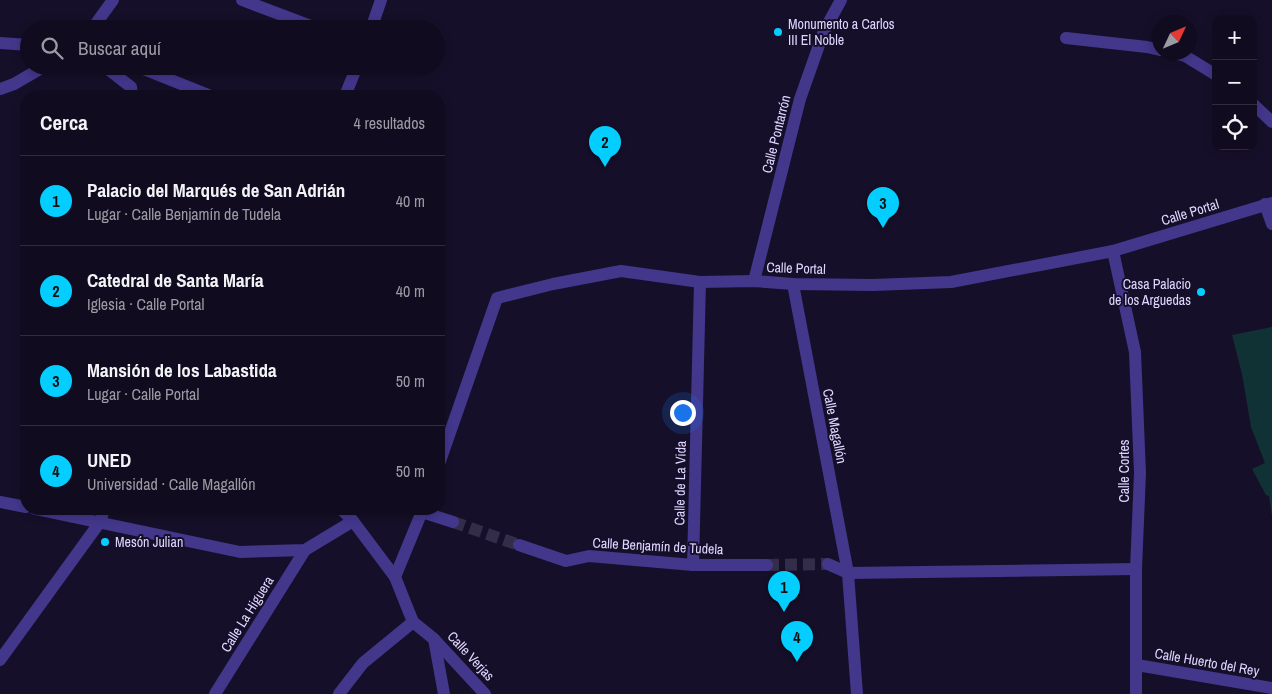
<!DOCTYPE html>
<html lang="es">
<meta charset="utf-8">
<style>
:root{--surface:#100b1f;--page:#191428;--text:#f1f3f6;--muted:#9c9ba4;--line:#302b3d;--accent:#03ceff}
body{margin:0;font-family:"Archivo Narrow",sans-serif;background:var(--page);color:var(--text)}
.controls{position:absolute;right:15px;top:15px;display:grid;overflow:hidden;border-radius:10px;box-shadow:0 2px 8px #0003}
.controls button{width:45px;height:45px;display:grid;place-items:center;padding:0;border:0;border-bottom:1px solid var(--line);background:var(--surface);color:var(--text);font:25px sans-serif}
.compass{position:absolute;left:1152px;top:15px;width:45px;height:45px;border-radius:50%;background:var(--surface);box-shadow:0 2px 8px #0003;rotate:46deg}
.you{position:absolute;left:682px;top:412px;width:18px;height:18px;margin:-12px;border:4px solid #fff;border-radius:50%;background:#1a73e8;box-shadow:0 0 0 8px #1a73e833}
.badge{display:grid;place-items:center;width:32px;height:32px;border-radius:50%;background:var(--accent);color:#111;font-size:16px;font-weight:700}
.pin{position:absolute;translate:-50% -41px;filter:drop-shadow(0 1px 2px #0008)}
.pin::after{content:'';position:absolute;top:26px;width:18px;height:15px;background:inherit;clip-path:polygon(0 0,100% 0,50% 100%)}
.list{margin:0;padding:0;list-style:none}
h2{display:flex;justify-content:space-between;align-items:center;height:65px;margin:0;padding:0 20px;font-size:21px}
h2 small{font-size:16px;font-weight:400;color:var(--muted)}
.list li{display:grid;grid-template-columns:32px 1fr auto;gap:15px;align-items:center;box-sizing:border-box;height:90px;padding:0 20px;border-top:1px solid var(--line)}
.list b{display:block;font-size:19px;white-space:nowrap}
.list p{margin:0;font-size:16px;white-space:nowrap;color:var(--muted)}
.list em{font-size:16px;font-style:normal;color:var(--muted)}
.icon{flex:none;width:28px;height:28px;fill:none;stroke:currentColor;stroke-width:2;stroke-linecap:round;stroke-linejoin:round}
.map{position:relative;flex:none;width:1272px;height:694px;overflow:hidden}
.search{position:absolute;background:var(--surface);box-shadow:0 2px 8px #0003;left:20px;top:20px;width:425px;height:55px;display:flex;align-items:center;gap:12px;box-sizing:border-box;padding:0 18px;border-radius:28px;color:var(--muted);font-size:19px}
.panel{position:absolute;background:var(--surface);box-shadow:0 2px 8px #0003;left:20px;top:90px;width:425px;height:425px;border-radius:20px}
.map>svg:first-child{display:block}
.green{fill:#113234}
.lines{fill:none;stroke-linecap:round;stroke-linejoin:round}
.pedestrian-tunnel{stroke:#342d49;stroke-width:12;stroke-dasharray:12 6;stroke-linecap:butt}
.pedestrian{stroke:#42378b;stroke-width:12}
.poi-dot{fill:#03ceff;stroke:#160f29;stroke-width:2}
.labels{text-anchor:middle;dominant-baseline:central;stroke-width:4;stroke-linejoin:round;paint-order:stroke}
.poi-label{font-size:14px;fill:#dfd7ff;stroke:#160f29;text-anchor:start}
.street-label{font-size:14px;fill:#dfd7ff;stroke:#160f29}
</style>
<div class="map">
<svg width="1272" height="694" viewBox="0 0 1272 694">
<rect width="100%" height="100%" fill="#160f29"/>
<path class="green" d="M 1272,327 L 1272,516 L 1269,496 L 1266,495 L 1252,469 L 1265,463 L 1251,427 L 1242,374 L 1232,335 Z"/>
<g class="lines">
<g class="pedestrian-tunnel">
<path d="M 453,522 L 519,545"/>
<path d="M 767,565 L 828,564"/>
</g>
<g class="pedestrian">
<path d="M 242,0 L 319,29"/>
<path d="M 92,29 L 113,0"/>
<path d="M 371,29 L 381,0"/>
<path d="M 1066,38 L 1147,47 L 1160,50"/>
<path d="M 0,43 L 29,45"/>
<path d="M 1170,52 L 1185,56 L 1216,75"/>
<path d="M 104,66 L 131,87 L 132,96"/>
<path d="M 136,66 L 211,96"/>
<path d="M 0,89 L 14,84 L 45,66"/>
<path d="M 345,96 L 357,66"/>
<path d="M 1253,104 L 1272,122"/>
<path d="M 1265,204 L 1272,224"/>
<path d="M 1113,251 L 1135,352 L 1140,473 L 1136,569 L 1136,694"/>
<path d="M 754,281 L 800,99 L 824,31 L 841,0"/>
<path d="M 793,284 L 848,573 L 857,694"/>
<path d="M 439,464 L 497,298 L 553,284 L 621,271 L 700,282 L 754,281 L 793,284 L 873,285 L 951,282 L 1113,251 L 1272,203"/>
<path d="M 0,502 L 26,507"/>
<path d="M 35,509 L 240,552 L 305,550 L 353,521"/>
<path d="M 341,509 L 353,521 L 395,577 L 413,622 L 434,639 L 444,694"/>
<path d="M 422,512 L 453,522"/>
<path d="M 519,545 L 566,561 L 589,556 L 693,565 L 767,565"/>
<path d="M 828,564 L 848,573 L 1136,569"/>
<path d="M 693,565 L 700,282"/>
<path d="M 395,577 L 423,509"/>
<path d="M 434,639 L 485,694"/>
<path d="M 0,660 L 100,522 L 104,509"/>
<path d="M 1137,665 L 1272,688"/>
<path d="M 215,694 L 305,550"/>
<path d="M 339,694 L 363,663 L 413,622"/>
</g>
</g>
<g class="poi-dot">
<circle cx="778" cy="32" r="5"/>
<circle cx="1201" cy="292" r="5"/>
<circle cx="105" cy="542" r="5"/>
</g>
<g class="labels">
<g class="poi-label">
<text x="788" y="24">Monumento a Carlos<tspan x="788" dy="16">III El Noble</tspan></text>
<text x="1191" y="284" text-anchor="end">Casa Palacio<tspan x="1191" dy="16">de los Arguedas</tspan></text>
<text x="115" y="542">Mesón Julian</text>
</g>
<g class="street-label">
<text transform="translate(776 134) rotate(-76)">Calle Pontarrón</text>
<text transform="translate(1190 212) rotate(-17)">Calle Portal</text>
<text transform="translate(796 268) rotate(2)">Calle Portal</text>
<text transform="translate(835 426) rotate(79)">Calle Magallón</text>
<text transform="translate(1124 471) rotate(-90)">Calle Cortes</text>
<text transform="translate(680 483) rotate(-89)">Calle de La Vida</text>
<text transform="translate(658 546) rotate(3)">Calle Benjamín de Tudela</text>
<text transform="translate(247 614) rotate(-58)">Calle La Higuera</text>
<text transform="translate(471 656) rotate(47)">Calle Verjas</text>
<text transform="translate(1207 662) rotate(10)">Calle Huerto del Rey</text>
</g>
</g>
</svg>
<div class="controls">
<button>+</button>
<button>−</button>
<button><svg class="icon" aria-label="locate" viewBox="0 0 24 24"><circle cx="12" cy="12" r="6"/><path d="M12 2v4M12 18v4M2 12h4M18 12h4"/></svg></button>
</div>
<svg class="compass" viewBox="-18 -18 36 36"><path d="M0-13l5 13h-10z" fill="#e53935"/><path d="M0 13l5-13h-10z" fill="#9c9ba4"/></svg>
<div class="you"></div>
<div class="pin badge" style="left:784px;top:612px">1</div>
<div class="pin badge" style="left:605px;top:167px">2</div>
<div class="pin badge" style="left:883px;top:228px">3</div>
<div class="pin badge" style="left:797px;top:662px">4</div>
<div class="search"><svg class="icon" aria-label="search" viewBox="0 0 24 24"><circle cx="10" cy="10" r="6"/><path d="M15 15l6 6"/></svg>Buscar aquí</div>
<section class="panel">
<h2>Cerca<small>4 resultados</small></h2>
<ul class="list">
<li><span class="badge">1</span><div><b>Palacio del Marqués de San Adrián</b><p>Lugar · Calle Benjamín de Tudela</p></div><em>40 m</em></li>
<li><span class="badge">2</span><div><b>Catedral de Santa María</b><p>Iglesia · Calle Portal</p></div><em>40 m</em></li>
<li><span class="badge">3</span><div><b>Mansión de los Labastida</b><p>Lugar · Calle Portal</p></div><em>50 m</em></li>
<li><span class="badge">4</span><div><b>UNED</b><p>Universidad · Calle Magallón</p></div><em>50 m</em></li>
</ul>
</section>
</div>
